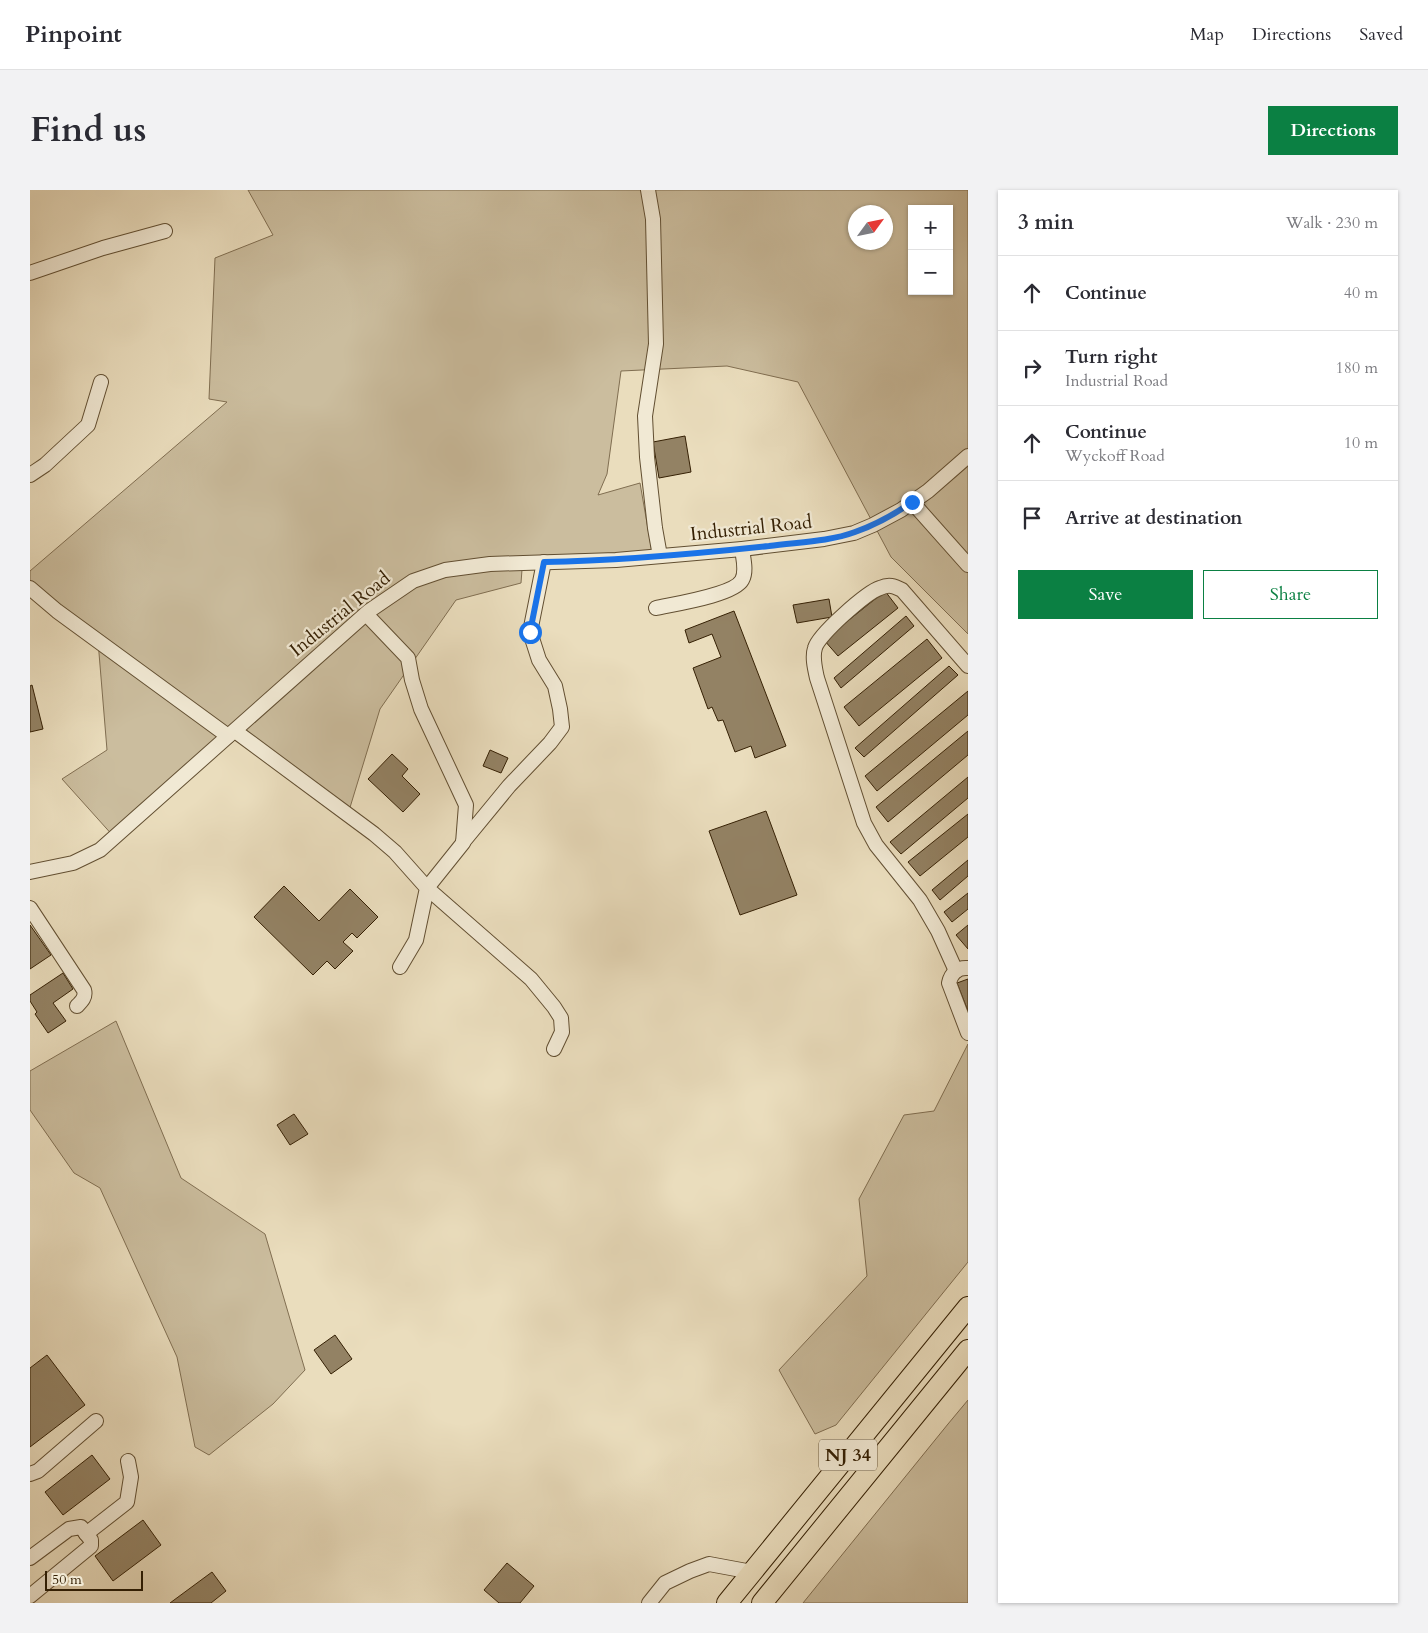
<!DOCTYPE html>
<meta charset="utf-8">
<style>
:root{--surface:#fff;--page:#f2f2f3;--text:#2b2b33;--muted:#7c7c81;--line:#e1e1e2;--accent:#0b8043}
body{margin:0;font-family:Cardo,serif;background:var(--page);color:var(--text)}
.controls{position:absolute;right:15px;top:15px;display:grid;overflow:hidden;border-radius:0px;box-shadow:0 1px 4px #0004}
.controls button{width:45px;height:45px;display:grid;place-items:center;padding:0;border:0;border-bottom:1px solid var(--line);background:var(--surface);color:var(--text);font:25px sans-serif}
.compass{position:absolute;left:818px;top:15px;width:45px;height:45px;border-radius:50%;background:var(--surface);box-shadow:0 1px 4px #0004;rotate:57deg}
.scale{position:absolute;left:15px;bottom:12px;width:98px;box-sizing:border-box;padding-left:5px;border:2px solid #352004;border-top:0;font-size:14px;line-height:18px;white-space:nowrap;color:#352004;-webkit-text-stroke:4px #f1e9d4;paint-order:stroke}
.stop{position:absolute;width:15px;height:15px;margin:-11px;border:4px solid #1a73e8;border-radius:50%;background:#fff}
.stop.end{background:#1a73e8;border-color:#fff;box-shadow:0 1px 5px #0008}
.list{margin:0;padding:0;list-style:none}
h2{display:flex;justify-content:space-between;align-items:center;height:65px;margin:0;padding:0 20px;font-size:21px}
h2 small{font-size:16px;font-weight:400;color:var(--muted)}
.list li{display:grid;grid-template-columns:32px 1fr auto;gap:15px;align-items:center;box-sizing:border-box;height:75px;padding:0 20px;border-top:1px solid var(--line)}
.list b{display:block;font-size:19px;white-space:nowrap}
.list p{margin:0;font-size:16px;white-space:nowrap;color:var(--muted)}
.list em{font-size:16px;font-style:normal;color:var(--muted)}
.actions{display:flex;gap:10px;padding:15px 20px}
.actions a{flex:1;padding:11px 0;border:1px solid var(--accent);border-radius:0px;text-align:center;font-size:18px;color:var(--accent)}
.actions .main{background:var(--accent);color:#fff}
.icon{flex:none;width:28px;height:28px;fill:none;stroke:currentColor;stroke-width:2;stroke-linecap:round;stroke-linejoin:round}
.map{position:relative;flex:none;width:938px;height:1413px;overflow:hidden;border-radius:0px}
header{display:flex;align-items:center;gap:30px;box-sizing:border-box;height:70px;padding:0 25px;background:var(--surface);border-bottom:1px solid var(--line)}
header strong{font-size:24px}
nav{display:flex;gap:28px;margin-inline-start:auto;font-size:18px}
.intro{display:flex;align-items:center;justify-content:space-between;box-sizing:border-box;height:120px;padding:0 30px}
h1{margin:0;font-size:35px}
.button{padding:12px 22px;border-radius:0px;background:var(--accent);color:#fff;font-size:18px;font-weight:700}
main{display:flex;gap:30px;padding:0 30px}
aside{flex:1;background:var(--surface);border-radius:0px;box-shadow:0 1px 4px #0004}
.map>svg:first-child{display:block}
.green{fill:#cbbd9e;stroke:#806e51;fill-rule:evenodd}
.building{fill:#938264;stroke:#352004}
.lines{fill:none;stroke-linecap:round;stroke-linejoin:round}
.minor-casing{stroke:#624f32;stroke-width:16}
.highway-casing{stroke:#352004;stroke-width:22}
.minor{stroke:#f1e9d4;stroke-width:14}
.highway{stroke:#eaddbd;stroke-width:20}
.route{stroke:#1a73e8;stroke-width:6}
.labels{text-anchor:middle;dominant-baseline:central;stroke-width:4.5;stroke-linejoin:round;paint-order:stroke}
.shield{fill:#f1e9d4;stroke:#6d5c42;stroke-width:1}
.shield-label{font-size:18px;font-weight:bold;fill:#352004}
.street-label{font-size:19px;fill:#352004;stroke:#f1e9d4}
</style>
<header>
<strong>Pinpoint</strong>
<nav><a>Map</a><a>Directions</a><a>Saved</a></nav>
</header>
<div class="intro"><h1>Find us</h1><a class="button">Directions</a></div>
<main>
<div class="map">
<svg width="938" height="1413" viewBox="0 0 938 1413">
<rect width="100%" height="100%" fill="#eaddbd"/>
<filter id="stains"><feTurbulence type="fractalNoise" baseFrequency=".004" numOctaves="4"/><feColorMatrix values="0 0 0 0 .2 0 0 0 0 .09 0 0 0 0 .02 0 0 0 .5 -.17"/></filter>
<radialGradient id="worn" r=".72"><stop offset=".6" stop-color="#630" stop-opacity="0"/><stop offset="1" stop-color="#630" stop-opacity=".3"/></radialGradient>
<g class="green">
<path d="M 218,0 L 938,0 L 938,444 L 861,367 L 768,192 L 697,176 L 591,181 L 577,284 L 568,305 L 610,293 L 622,362 L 493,366 L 491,393 L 426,410 L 350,519 L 318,624 L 206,540 L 85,648 L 32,589 L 77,560 L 68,451 L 0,398 L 0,381 L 197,212 L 179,209 L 185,68 L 243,45 ZM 882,19 L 919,19 L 919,101 L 882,101 ZM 826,22 L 856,22 L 856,52 L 826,52 Z"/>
<path d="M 86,831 L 151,988 L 235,1044 L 275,1180 L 243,1214 L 179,1265 L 165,1257 L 147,1167 L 70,998 L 44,983 L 0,920 L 0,881 Z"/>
<path d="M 938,854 L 938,1072 L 806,1235 L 785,1244 L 749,1180 L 837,1086 L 829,1009 L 874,925 L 904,921 Z"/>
<path d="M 938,1210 L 938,1413 L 773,1413 L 918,1234 Z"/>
</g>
<g class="building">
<path d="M 655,246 L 661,282 L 629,288 L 623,252 Z"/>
<path d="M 855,401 L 868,418 L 808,466 L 794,450 Z"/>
<path d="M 799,409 L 802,427 L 767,433 L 763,415 Z"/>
<path d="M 704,421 L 756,556 L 725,568 L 721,556 L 705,562 L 693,530 L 688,531 L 682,517 L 678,519 L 663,478 L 691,467 L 682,444 L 659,453 L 655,440 Z"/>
<path d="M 876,426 L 884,436 L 811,498 L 804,488 Z"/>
<path d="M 897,449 L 912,468 L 829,536 L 814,517 Z"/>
<path d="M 919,476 L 928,485 L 834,567 L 825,558 Z"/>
<path d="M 2,495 L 13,539 L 0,542 L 0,496 Z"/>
<path d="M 938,501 L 938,525 L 847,601 L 835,586 Z"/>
<path d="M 938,541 L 938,565 L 858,632 L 846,617 Z"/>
<path d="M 460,560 L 478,568 L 471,583 L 453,576 Z"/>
<path d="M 362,564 L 378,579 L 372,586 L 390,604 L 373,622 L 338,589 Z"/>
<path d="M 938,587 L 938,608 L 871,664 L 860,652 Z"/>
<path d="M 736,621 L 767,705 L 710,725 L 679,641 Z"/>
<path d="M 938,624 L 938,647 L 890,686 L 878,672 Z"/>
<path d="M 938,670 L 938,686 L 910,710 L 902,700 Z"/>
<path d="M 254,696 L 289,731 L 320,699 L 348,727 L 327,748 L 322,743 L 313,752 L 323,761 L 305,779 L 297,771 L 283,785 L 224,727 Z"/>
<path d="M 938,703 L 938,719 L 922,732 L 914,722 Z"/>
<path d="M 0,735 L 21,765 L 0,779 Z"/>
<path d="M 938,735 L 938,759 L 926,745 Z"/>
<path d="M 33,783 L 43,799 L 23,813 L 36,831 L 18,843 L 5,824 L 7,822 L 0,811 L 0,805 Z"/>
<path d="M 938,789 L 938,821 L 927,793 Z"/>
<path d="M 264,924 L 278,944 L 260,955 L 247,935 Z"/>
<path d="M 305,1145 L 322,1169 L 301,1184 L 284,1160 Z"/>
<path d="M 17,1165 L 55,1215 L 0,1257 L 0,1178 Z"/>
<path d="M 62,1265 L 80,1289 L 33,1325 L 15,1302 Z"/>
<path d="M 113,1330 L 131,1355 L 83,1391 L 65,1366 Z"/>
<path d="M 477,1373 L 504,1396 L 490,1413 L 469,1413 L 454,1400 Z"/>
<path d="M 182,1382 L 196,1401 L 181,1413 L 140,1413 Z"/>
</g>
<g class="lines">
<defs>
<g id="minor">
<path d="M 618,0 L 623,29 L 626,154 L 615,226 L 617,267 L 625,338 L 630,366"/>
<path d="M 0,83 L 73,58 L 135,41"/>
<path d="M 0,285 L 15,275 L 58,235 L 71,192"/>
<path d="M 882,312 L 938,375"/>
<path d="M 0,398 L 27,421 L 198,546"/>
<path d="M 626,418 C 644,414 704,405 712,390 C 717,381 713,368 712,359"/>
<path d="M 336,424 L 378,468 L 382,490 L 391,519 L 436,615 L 433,653 L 397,698 L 501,789 L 524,817 L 531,828 L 532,842 L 524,859"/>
<path d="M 205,541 L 344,644 L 365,662 L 397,698 L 386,750 L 370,777"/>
<path d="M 433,652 L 479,596 L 520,553 L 532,537 L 530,519 L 525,496 L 509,470 L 500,442 L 514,372"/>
<path d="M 0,682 L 43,673 L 70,660 L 339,421 L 383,391 L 415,380 L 460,374 L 586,370 L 712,359 L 794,349 L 824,343 L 843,335 L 871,320 L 898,301 L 938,266"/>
<path d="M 0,718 L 54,800 C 56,807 52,811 47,816"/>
<path d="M 938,778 C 928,777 921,783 919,793 L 938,843"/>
<path d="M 926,781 L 908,741 L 890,710 L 846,655 L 834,633 L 787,488 C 785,479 782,467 785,458 C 788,445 837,402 850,398 C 859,394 864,396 872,400 L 938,476"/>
<path d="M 0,1284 L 8,1281 L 66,1231"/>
<path d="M 56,1344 L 97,1312 L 101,1287 L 98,1271"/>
<path d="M 0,1368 L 39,1339 L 51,1337 L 61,1350 L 61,1356 L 0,1406"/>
<path d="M 619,1413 L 635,1393 L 660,1381 L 679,1374 L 722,1382"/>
</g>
<g id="highway">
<path d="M 697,1413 L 938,1117"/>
<path d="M 732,1413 L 938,1160"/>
</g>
</defs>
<use href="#minor" class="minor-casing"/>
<use href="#highway" class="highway-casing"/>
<use href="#minor" class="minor"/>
<use href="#highway" class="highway"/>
</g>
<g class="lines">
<path class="route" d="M 500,442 L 514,372 C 589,371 664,364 739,356 C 767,352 798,352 825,342 C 845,335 865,324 882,312"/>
</g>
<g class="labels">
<rect class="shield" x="789" y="1249.5" width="58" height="31" rx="4"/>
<g class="shield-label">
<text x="818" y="1265">NJ 34</text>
</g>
<g class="street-label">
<text transform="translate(721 338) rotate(-6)">Industrial Road</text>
<text transform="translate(310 424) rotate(-39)">Industrial Road</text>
</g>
</g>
<rect width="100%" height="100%" filter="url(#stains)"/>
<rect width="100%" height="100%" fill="url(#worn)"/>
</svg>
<div class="controls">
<button>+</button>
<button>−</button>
</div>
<svg class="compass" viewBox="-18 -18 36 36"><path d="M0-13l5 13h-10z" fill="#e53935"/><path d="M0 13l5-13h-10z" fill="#7c7c81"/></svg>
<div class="scale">50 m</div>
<div class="stop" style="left:500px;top:442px"></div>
<div class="stop end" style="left:882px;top:312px"></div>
</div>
<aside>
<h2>3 min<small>Walk · 230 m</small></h2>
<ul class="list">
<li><svg class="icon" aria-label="ahead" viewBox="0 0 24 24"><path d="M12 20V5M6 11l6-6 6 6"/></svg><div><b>Continue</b></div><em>40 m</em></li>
<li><svg class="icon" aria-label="right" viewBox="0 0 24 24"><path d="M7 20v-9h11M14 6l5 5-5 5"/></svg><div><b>Turn right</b><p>Industrial Road</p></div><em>180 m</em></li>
<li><svg class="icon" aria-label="ahead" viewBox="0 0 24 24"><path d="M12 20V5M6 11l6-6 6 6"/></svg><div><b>Continue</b><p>Wyckoff Road</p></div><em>10 m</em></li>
<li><svg class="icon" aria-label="arrive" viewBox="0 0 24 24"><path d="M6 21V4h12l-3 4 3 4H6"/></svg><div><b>Arrive at destination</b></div></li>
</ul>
<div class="actions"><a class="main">Save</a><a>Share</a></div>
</aside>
</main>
